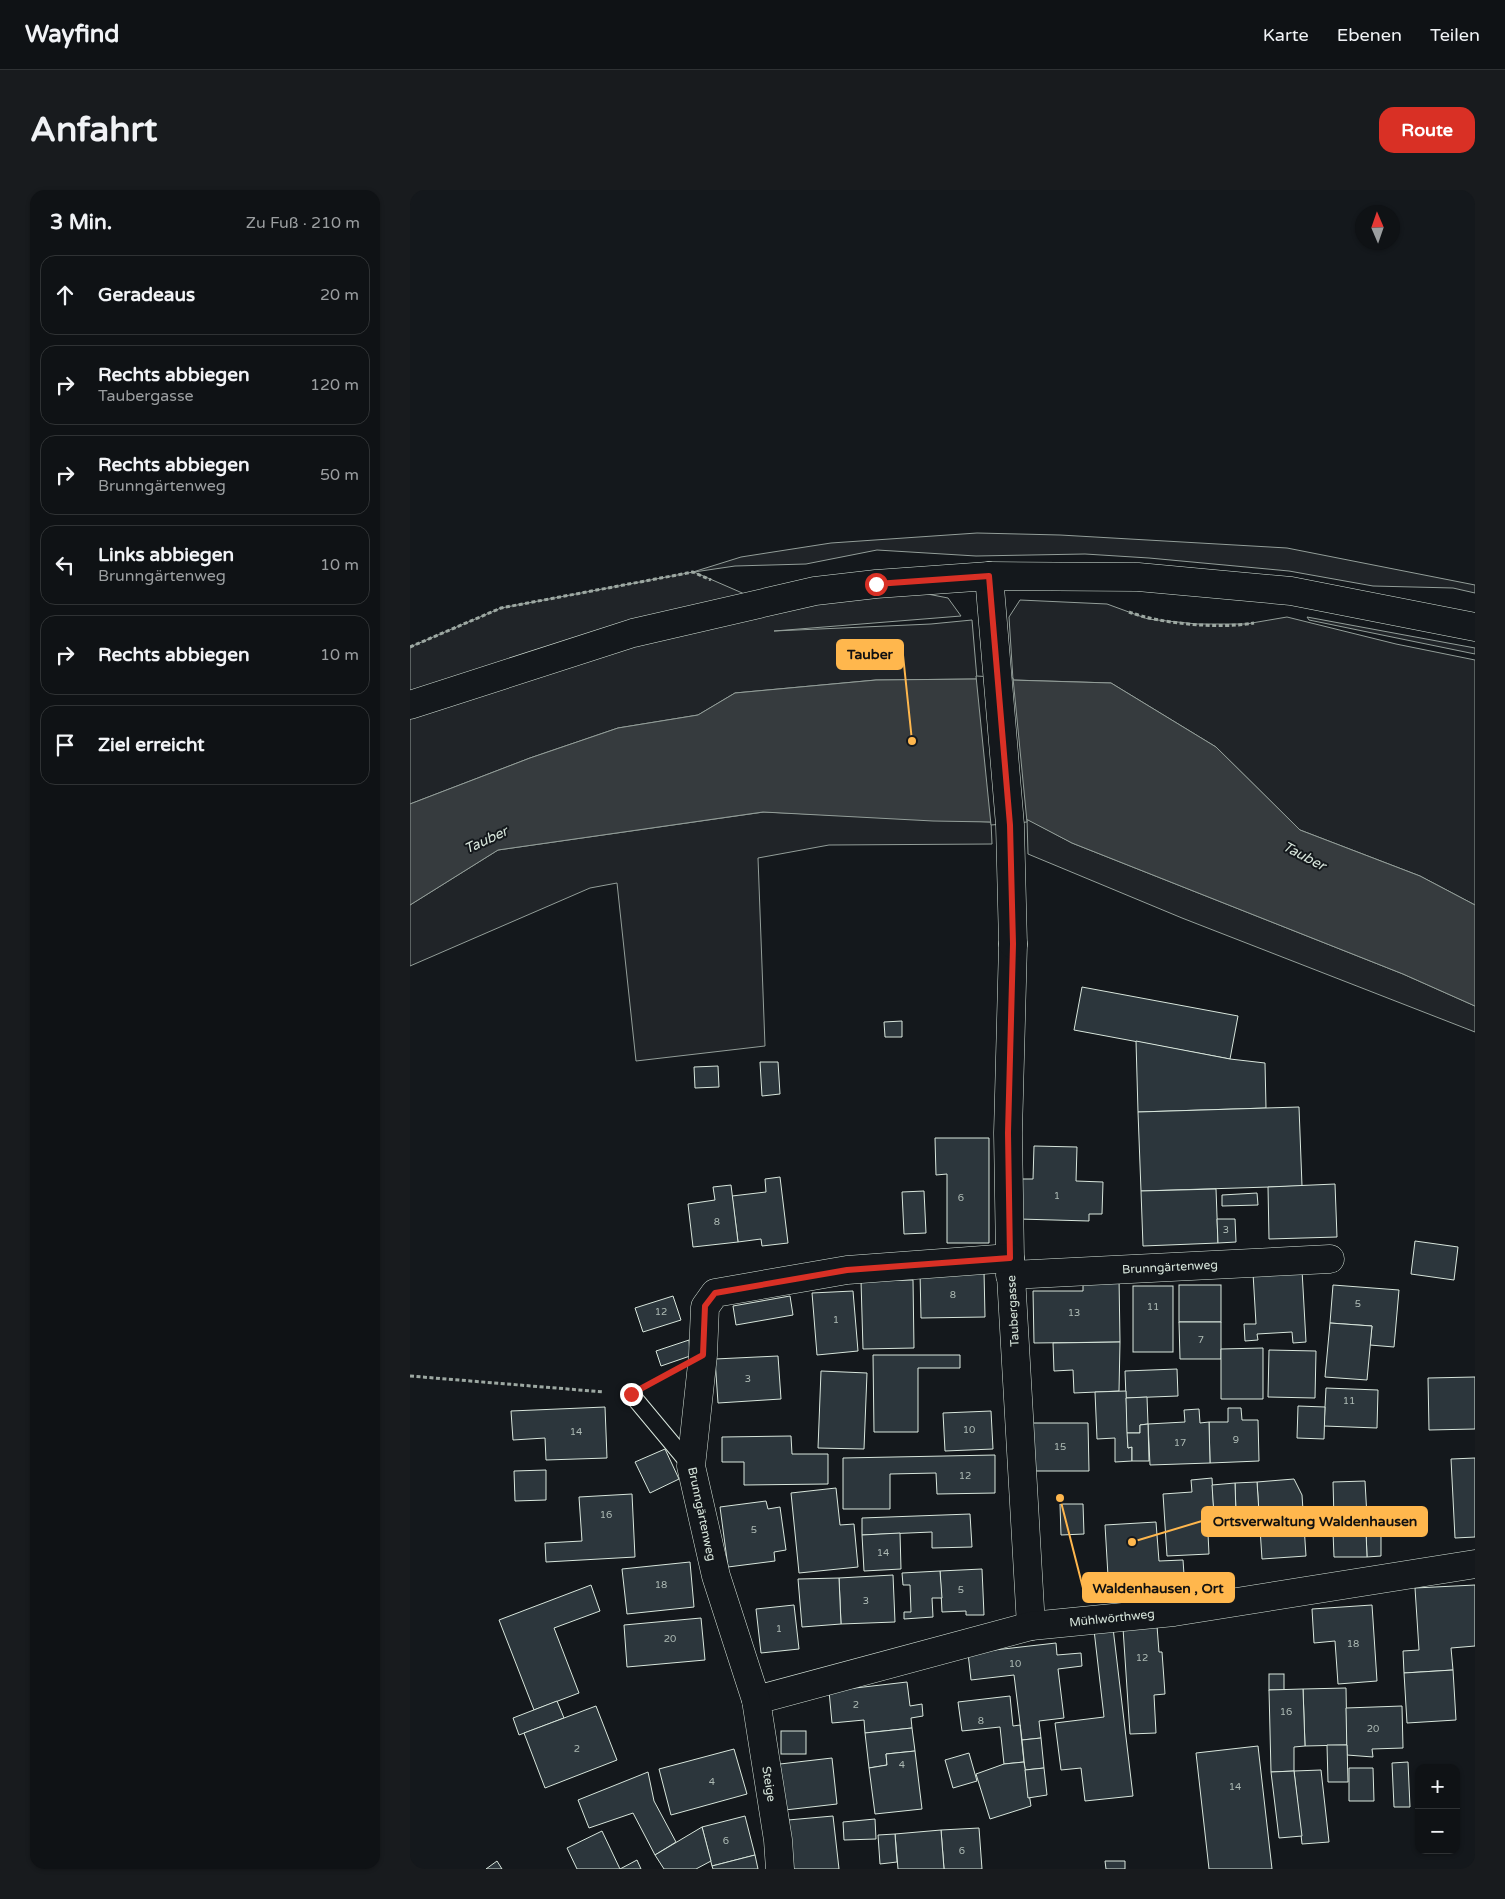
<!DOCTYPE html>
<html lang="de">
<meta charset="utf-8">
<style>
:root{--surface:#0f1215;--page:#181b1e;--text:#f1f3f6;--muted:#9b9ea0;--line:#2f3234;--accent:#d93025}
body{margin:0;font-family:"Varela Round",sans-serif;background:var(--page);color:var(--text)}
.controls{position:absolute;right:15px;bottom:15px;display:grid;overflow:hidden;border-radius:10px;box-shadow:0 1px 4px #0004}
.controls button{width:45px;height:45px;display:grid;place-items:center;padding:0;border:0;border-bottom:1px solid var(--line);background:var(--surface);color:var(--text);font:25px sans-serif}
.compass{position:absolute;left:945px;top:15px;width:45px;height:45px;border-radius:50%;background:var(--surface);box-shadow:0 1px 4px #0004;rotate:358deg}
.stop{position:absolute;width:15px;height:15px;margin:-11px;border:4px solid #d93025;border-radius:50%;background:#fff}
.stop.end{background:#d93025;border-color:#fff;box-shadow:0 1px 5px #0008}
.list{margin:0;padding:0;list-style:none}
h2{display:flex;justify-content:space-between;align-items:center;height:65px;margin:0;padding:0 20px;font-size:21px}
h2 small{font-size:16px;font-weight:400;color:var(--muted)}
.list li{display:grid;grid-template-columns:32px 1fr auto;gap:15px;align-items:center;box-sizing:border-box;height:80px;margin:0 10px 10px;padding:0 10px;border:1px solid var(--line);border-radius:15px}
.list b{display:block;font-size:19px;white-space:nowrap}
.list p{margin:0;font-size:16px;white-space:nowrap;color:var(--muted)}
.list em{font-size:16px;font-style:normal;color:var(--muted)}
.icon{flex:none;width:28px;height:28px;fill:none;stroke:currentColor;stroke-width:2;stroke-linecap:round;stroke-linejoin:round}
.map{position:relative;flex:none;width:1065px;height:1679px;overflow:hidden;border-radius:15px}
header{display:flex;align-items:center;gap:30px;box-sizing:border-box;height:70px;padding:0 25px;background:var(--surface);border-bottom:1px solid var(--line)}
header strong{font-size:24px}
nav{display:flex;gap:28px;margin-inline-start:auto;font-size:18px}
.intro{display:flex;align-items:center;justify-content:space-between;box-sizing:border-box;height:120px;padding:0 30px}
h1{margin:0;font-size:35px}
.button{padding:12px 22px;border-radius:15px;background:var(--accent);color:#fff;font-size:18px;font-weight:700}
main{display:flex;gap:30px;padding:0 30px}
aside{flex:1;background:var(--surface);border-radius:15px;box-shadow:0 1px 4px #0004}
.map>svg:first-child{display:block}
.green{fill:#202428;stroke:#939e99}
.water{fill:#363b3e;stroke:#939e99}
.pier{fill:#14181c;stroke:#939e99}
.building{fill:#2c363c;stroke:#d8e6dc}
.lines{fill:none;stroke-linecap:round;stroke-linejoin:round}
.lane-casing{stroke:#d8e6dc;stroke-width:18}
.street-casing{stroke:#d8e6dc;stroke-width:29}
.secondary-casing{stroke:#d8e6dc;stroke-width:29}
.path{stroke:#9da8a2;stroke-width:3;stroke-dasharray:4 2.5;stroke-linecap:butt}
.lane{stroke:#14181c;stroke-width:16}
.street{stroke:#14181c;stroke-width:28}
.secondary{stroke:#14181c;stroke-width:28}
.route{stroke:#d93025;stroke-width:6}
.labels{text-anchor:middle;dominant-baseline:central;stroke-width:4;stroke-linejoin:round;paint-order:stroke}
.number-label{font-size:10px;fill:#adbab4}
.street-label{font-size:12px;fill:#d8e6dc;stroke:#14181c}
.water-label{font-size:14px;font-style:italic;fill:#d8e6dc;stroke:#14181c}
.leader{fill:none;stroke:#ffb74d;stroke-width:2}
.callout-dot{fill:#ffb74d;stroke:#14181c;stroke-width:2}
.callout{fill:#ffb74d;stroke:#ffb74d;stroke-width:2}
.callout-label{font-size:14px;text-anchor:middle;font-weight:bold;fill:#111}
</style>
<header>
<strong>Wayfind</strong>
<nav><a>Karte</a><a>Ebenen</a><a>Teilen</a></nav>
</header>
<div class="intro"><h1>Anfahrt</h1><a class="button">Route</a></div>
<main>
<aside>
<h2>3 Min.<small>Zu Fuß · 210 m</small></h2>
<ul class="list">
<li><svg class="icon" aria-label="ahead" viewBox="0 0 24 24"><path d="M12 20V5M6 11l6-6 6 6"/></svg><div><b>Geradeaus</b></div><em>20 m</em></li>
<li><svg class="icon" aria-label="right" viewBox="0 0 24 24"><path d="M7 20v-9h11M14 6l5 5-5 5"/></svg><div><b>Rechts abbiegen</b><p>Taubergasse</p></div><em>120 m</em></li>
<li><svg class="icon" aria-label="right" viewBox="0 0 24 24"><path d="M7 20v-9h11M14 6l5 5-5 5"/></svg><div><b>Rechts abbiegen</b><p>Brunngärtenweg</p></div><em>50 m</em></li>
<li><svg class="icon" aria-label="left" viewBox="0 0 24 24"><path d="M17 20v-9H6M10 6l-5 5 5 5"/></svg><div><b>Links abbiegen</b><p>Brunngärtenweg</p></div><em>10 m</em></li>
<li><svg class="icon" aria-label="right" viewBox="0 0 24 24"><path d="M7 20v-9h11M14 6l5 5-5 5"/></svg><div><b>Rechts abbiegen</b></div><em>10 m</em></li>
<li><svg class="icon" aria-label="arrive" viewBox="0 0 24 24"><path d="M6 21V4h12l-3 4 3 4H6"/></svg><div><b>Ziel erreicht</b></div></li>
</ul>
</aside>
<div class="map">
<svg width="1065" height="1679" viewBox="0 0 1065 1679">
<rect width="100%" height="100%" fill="#14181c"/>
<g class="green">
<path d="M 567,343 L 650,345 L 877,358 L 1065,395 L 1065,403 L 1043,398 L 963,396 L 879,381 L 739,368 L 675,364 L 566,366 L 467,360 L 396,374 L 325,376 L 284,382 L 353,412 L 466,394 L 538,408 L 551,426 L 364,441 L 521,434 L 562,430 L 567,489 L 466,490 L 325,503 L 288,525 L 208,538 L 120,568 L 0,614 L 0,457 L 91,418 L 283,382 L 331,367 L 421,353 Z"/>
<path d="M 610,410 L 697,414 L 738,429 L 787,434 L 836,434 L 877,427 L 986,454 L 1065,470 L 1065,715 L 1010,686 L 890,640 L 806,557 L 701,493 L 603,490 L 599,427 Z"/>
<path d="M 897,427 L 1065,458 L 1065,464 L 899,430 Z"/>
<path d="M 354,622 L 581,632 L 582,654 L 419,655 L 348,668 L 355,856 L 226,871 L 207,693 L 180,698 L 0,776 L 0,715 L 88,660 Z"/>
<path d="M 617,629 L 662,653 L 993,784 L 1065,816 L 1065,842 L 772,728 L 618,664 Z"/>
</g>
<path class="water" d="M 567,489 L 701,493 L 806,557 L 890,640 L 1010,686 L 1065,715 L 1065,816 L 993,784 L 662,653 L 616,629 L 581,632 L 523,631 L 353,622 L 88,660 L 0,715 L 0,614 L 120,568 L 208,538 L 288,525 L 325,503 L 466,490 Z"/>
<path class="pier" d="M 566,486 L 603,488 L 617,632 L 581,635 Z"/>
<g class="building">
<path d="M 672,797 L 828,826 L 820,869 L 664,840 Z"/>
<path d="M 492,831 L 492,847 L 475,847 L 474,832 Z"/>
<path d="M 726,851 L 820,869 L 855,873 L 856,918 L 728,922 Z"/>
<path d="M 350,872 L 368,872 L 370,904 L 352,906 Z"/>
<path d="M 308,876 L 309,897 L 285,898 L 284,877 Z"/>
<path d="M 889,917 L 892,996 L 731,1001 L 728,922 Z"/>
<path d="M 525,948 L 579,948 L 579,1053 L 537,1053 L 537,984 L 526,985 Z"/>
<path d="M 624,956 L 667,957 L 666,991 L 693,992 L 692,1024 L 679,1024 L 679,1031 L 609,1029 L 610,989 L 623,989 Z"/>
<path d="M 370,987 L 378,1053 L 352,1056 L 351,1049 L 328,1052 L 322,1006 L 356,1002 L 355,989 Z"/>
<path d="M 925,994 L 927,1047 L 859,1049 L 858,997 Z"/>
<path d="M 321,995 L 328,1052 L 283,1057 L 278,1014 L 305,1010 L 303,997 Z"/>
<path d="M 806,999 L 808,1053 L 733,1056 L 731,1001 Z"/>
<path d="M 514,1001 L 516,1043 L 494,1044 L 492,1002 Z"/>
<path d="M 847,1003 L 848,1015 L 812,1016 L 812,1005 Z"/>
<path d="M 807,1029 L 825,1029 L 826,1052 L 808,1053 Z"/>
<path d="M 1005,1051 L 1048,1057 L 1044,1090 L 1001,1084 Z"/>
<path d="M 892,1080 L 896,1152 L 883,1153 L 882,1142 L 847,1144 L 848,1150 L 835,1151 L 834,1134 L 846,1134 L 843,1083 Z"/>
<path d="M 574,1081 L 575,1127 L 511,1128 L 510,1082 Z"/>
<path d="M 709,1087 L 710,1152 L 624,1153 L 623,1101 L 673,1101 L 673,1088 Z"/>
<path d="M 503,1090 L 504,1158 L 453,1159 L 451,1091 Z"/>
<rect x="769" y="1095" width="42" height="37"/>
<path d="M 923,1095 L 989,1100 L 984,1157 L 960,1155 L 962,1136 L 920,1133 Z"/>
<rect x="723" y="1096" width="40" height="66"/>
<path d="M 443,1101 L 448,1161 L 407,1165 L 402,1103 Z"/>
<path d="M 263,1106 L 271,1130 L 233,1142 L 225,1118 Z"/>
<path d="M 380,1106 L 383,1125 L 326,1135 L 323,1116 Z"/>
<path d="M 769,1132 L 811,1132 L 811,1169 L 770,1169 Z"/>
<path d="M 920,1133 L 962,1136 L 957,1190 L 915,1187 Z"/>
<path d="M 279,1150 L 280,1166 L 251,1176 L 246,1161 Z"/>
<path d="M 710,1152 L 709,1201 L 664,1203 L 663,1180 L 644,1181 L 643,1153 Z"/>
<path d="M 853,1158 L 853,1209 L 811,1209 L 811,1159 Z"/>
<path d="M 859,1160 L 906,1161 L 905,1208 L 858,1207 Z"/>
<path d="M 463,1165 L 550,1165 L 550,1178 L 508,1178 L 508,1242 L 464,1242 Z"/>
<path d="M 368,1166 L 371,1209 L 308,1213 L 305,1169 Z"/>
<path d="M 767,1179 L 768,1206 L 716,1208 L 715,1181 Z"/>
<path d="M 411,1181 L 457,1183 L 454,1259 L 408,1258 Z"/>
<path d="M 1065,1187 L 1065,1239 L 1019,1240 L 1018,1188 Z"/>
<path d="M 916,1198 L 968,1200 L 967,1238 L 914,1236 Z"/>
<path d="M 716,1201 L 718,1258 L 722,1257 L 722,1271 L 705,1272 L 705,1248 L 687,1249 L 685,1202 Z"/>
<path d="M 737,1207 L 738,1234 L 730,1235 L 730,1243 L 717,1243 L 716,1208 Z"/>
<path d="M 888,1216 L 915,1217 L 914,1249 L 887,1248 Z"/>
<path d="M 195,1217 L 197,1268 L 136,1270 L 135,1248 L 103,1250 L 101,1221 Z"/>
<path d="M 818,1218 L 831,1218 L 832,1230 L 848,1230 L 849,1271 L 800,1273 L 799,1232 L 818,1232 Z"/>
<path d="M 789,1219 L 790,1233 L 799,1232 L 800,1273 L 740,1275 L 738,1234 L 775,1232 L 774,1220 Z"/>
<path d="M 581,1221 L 583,1259 L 535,1261 L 533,1223 Z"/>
<path d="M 622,1233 L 678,1233 L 679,1281 L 622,1281 Z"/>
<path d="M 738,1234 L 739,1271 L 722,1271 L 722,1257 L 718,1258 L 717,1243 L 730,1243 L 730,1235 Z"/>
<path d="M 381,1246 L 382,1264 L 418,1264 L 418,1294 L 334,1295 L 334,1272 L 312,1272 L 312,1247 Z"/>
<path d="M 255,1259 L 269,1289 L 240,1303 L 225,1272 Z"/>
<path d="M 585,1265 L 585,1303 L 527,1304 L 526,1283 L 480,1284 L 480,1319 L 433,1319 L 433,1268 Z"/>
<path d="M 1065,1268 L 1065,1347 L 1045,1348 L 1041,1269 Z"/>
<path d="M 136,1280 L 136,1310 L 105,1311 L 104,1281 Z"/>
<path d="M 802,1288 L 805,1343 L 798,1344 L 799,1364 L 757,1366 L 753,1304 L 782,1302 L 781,1290 Z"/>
<path d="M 884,1289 L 892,1305 L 896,1366 L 852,1369 L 847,1292 Z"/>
<path d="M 955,1291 L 957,1327 L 924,1329 L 923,1292 Z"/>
<path d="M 847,1292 L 849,1322 L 826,1324 L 825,1293 Z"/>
<path d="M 825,1293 L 826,1324 L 804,1325 L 802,1295 Z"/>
<path d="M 426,1298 L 430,1335 L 444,1334 L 448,1377 L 389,1383 L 381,1303 Z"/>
<path d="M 222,1304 L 225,1367 L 136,1372 L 135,1353 L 172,1351 L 169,1307 Z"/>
<path d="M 356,1311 L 358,1319 L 370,1317 L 376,1360 L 364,1362 L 365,1371 L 318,1377 L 310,1317 Z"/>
<path d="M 650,1314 L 673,1314 L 674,1344 L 651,1345 Z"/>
<path d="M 560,1324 L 562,1357 L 522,1358 L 522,1342 L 452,1345 L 452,1328 Z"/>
<path d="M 746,1332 L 749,1371 L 773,1370 L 775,1399 L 699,1403 L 695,1335 Z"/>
<path d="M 956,1341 L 971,1341 L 971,1366 L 957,1367 Z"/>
<path d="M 956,1341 L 957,1367 L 924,1367 L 923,1342 Z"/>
<path d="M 490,1343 L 491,1379 L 454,1381 L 452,1345 Z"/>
<path d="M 280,1372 L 284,1417 L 217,1424 L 212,1379 Z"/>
<path d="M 572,1379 L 574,1425 L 556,1425 L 556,1421 L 532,1422 L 530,1381 Z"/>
<path d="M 530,1381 L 532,1408 L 522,1408 L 523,1427 L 494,1429 L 494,1422 L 501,1422 L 500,1395 L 493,1395 L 492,1383 Z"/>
<path d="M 483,1385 L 485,1432 L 431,1434 L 429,1388 Z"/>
<path d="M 429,1388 L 431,1434 L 392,1437 L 388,1389 Z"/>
<path d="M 181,1395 L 190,1421 L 144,1438 L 169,1503 L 124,1520 L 89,1430 Z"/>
<path d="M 1065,1395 L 1065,1456 L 1041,1458 L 1043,1480 L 994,1483 L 993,1461 L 1009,1460 L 1005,1398 Z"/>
<path d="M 384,1415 L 389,1459 L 351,1463 L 346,1419 Z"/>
<path d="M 962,1415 L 967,1491 L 928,1494 L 925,1451 L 904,1453 L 902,1419 Z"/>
<path d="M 291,1428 L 295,1470 L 217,1477 L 214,1435 Z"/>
<path d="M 747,1436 L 749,1462 L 752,1462 L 755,1504 L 744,1505 L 746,1543 L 720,1544 L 713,1438 Z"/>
<path d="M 703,1438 L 723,1606 L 675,1611 L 671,1578 L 651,1580 L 645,1533 L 694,1527 L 684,1440 Z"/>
<path d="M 646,1453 L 647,1465 L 671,1463 L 672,1476 L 648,1479 L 654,1528 L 629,1531 L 631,1548 L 612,1550 L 604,1485 L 561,1490 L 558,1463 Z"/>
<path d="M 1043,1480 L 1046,1530 L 997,1533 L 994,1483 Z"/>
<rect x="859" y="1484" width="15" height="16"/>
<path d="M 497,1492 L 500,1516 L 512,1514 L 513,1526 L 501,1528 L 502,1538 L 455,1543 L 454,1530 L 422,1533 L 419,1501 Z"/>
<path d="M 936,1498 L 937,1555 L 895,1556 L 893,1499 Z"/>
<path d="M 893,1499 L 895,1556 L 884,1557 L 884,1581 L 861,1582 L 859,1500 Z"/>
<path d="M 600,1506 L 603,1536 L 610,1535 L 614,1572 L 594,1574 L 590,1537 L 552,1541 L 548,1512 Z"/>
<path d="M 147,1511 L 154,1528 L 109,1545 L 103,1528 Z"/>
<path d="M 186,1516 L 207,1570 L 135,1598 L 114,1543 Z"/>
<path d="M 992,1516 L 993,1558 L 962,1559 L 963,1567 L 937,1565 L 936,1518 Z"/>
<path d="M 502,1538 L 505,1561 L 476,1564 L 477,1575 L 459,1578 L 455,1543 Z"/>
<rect x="371" y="1541" width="25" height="23"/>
<path d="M 631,1548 L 634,1578 L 615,1580 L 612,1550 Z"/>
<path d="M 917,1555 L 937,1555 L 938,1592 L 918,1592 Z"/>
<path d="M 848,1556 L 862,1679 L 799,1679 L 786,1563 Z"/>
<path d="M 324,1559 L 337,1604 L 261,1625 L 249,1579 Z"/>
<path d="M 505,1561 L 512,1619 L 465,1624 L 459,1578 L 477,1575 L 476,1564 Z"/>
<path d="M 559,1563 L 567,1591 L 543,1598 L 535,1570 Z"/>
<path d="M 422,1568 L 427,1614 L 375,1620 L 370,1574 Z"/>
<path d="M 614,1572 L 621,1616 L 580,1629 L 566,1584 L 594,1574 Z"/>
<path d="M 998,1572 L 1000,1617 L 984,1617 L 982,1573 Z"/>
<path d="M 634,1578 L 637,1605 L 618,1608 L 615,1580 Z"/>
<path d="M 939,1578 L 963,1578 L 964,1611 L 939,1611 Z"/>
<path d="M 911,1580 L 919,1652 L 892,1654 L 884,1581 Z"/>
<path d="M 884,1581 L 892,1646 L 869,1648 L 861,1582 Z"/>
<path d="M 238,1582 L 244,1611 L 266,1652 L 245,1665 L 223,1623 L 179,1638 L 168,1610 Z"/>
<path d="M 335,1626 L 345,1665 L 302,1676 L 292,1637 Z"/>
<path d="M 423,1626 L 429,1679 L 383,1679 L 378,1630 Z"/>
<path d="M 465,1629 L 466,1649 L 434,1650 L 433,1632 Z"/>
<path d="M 292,1637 L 301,1671 L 286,1679 L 254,1679 L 245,1665 Z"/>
<path d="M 569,1638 L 572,1679 L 534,1679 L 531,1640 Z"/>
<path d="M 531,1640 L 534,1679 L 488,1679 L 485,1644 Z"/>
<path d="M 192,1641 L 210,1679 L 227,1670 L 231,1679 L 167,1679 L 157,1658 Z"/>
<path d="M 485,1644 L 487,1672 L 470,1674 L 468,1645 Z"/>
<path d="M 345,1665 L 348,1679 L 303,1679 L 302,1676 Z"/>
<path d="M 87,1671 L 92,1679 L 76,1679 Z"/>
<path d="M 695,1671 L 715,1671 L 715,1679 L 696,1679 Z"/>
</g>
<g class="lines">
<defs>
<path id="lane" d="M 221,1204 L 281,1276"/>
<g id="street">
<path d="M 603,754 L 598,943 L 600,1068 L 621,1436"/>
<path d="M 600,1085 L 920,1069"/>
<path d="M 346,1510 L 621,1436 L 764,1422 L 1065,1374"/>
<path d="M 370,1679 L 368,1650 L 346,1510 L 306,1386 L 281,1276 L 293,1165 L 295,1117 L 305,1103 L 437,1080 L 600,1068"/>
</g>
<g id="secondary">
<path d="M 579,386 L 600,635 L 603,754"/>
<path d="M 0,515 L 223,443 L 405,401 L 466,394 L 579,386 L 728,387 L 881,401 L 1065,437"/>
</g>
</defs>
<use href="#lane" class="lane-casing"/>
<use href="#street" class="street-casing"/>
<use href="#secondary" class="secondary-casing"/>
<g class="path">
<path d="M 719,422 C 751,434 810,439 844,433"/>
<path d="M 0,457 L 91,418 L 283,382 L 301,390"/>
<path d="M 0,1186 L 194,1202"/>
</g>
<use href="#lane" class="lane"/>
<use href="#street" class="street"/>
<use href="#secondary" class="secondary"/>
</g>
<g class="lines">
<path class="route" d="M 221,1204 L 293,1165 L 295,1116 L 305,1103 L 437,1080 L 600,1068 L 598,943 L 603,754 L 600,635 L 579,386 L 466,394"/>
</g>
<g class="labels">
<g class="number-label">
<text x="647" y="1006">1</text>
<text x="551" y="1008">6</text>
<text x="307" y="1032">8</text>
<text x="816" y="1040">3</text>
<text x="543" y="1105">8</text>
<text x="948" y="1114">5</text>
<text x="743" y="1117">11</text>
<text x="251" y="1122">12</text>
<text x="664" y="1123">13</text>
<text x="426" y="1130">1</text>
<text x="791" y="1150">7</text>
<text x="338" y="1189">3</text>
<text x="939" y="1211">11</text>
<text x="559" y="1240">10</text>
<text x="166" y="1242">14</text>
<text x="826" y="1250">9</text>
<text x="770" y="1253">17</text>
<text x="650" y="1257">15</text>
<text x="555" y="1286">12</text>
<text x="196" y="1325">16</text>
<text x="344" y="1340">5</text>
<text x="473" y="1363">14</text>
<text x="251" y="1395">18</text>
<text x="551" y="1400">5</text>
<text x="456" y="1411">3</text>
<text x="369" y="1439">1</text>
<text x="260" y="1449">20</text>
<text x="943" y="1454">18</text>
<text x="732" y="1468">12</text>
<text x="605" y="1474">10</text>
<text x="446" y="1515">2</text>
<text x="876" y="1522">16</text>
<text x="571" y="1531">8</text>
<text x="963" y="1539">20</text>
<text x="167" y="1559">2</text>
<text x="492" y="1575">4</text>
<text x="302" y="1592">4</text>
<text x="825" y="1597">14</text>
<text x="316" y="1651">6</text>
<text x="552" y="1661">6</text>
</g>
<g class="street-label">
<text transform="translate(760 1077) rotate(-3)">Brunngärtenweg</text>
<text transform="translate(603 1121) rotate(-93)">Taubergasse</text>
<text transform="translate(292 1324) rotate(78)">Brunngärtenweg</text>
<text transform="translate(702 1428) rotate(-6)">Mühlwörthweg</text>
<text transform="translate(359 1594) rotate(81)">Steige</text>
</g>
<g class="water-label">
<text transform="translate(76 650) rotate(-25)">Tauber</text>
<text transform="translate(894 666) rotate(28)">Tauber</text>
</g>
</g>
<path class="leader" d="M502 551L493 465M722 1352L792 1331M650 1308L673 1398"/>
<g class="callout-dot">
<circle cx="502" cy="551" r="5"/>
<circle cx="722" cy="1352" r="5"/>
<circle cx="650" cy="1308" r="5"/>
</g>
<g class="callout">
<rect x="427" y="450" width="66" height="29" rx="5"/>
<rect x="792" y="1317" width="225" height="29" rx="5"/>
<rect x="673" y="1383" width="151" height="29" rx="5"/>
</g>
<g class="callout-label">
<text x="460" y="469">Tauber</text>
<text x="905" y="1336">Ortsverwaltung Waldenhausen</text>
<text x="748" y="1403">Waldenhausen , Ort</text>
</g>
</svg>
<div class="controls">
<button>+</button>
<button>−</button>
</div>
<svg class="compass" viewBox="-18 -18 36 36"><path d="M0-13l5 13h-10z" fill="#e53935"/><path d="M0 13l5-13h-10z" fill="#9b9ea0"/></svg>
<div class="stop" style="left:466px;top:394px"></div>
<div class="stop end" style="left:221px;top:1204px"></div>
</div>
</main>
